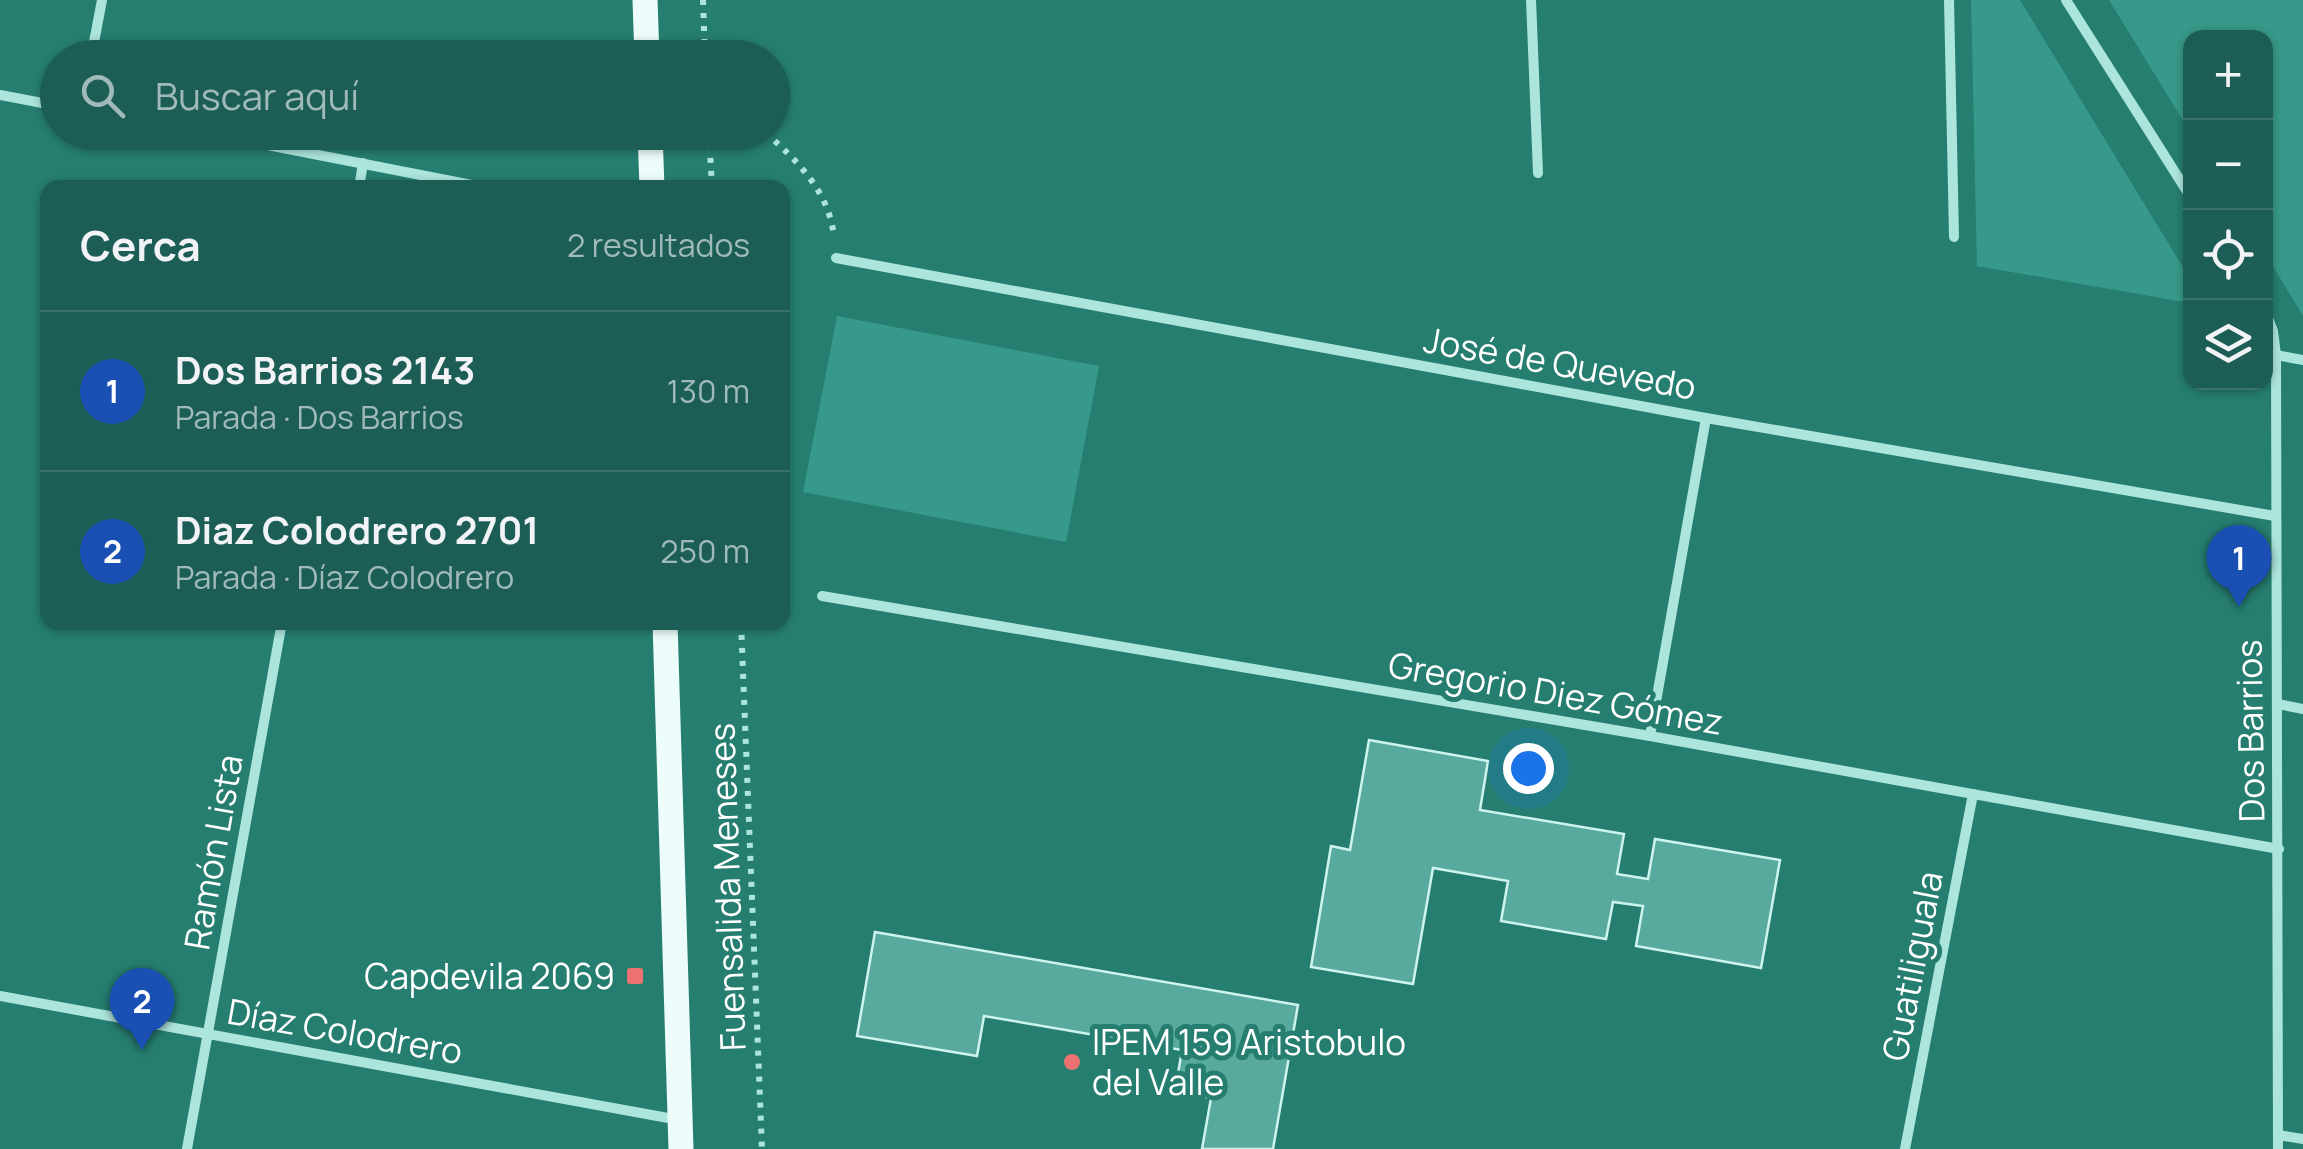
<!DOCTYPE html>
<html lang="es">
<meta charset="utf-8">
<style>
:root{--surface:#1c5e55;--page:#29675f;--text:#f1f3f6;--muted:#a0bab9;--line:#3a736c;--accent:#e797bd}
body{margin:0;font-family:Manrope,sans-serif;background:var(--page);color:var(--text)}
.controls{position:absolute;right:30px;top:30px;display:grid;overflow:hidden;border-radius:20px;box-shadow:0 2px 8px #0004}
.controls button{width:90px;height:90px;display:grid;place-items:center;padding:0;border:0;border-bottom:2px solid var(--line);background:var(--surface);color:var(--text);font:50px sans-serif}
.you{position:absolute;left:1528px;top:768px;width:35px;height:35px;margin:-25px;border:8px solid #fff;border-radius:50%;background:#1a73e8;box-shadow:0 0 0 15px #1a73e833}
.badge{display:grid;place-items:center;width:65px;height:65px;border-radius:50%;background:var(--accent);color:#fff;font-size:32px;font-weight:700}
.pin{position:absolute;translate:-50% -82px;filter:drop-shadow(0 2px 5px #0008)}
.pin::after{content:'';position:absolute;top:52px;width:35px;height:30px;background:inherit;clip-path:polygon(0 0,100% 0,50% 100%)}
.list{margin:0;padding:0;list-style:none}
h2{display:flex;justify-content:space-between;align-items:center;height:130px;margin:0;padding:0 40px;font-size:42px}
h2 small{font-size:32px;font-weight:400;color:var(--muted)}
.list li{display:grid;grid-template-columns:65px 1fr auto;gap:30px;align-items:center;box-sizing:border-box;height:160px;padding:0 40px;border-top:2px solid var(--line)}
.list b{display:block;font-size:38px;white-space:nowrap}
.list p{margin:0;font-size:32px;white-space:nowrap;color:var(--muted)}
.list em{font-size:32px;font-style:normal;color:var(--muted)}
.icon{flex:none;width:55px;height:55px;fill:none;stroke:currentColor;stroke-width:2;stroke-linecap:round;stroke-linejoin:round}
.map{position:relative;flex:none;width:2303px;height:1149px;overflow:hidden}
.search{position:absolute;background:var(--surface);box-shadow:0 2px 8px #0004;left:40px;top:40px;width:750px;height:110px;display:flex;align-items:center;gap:25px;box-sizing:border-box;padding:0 35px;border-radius:55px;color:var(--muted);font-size:38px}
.panel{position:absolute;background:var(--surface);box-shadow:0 2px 8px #0004;left:40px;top:180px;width:750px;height:450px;border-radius:20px}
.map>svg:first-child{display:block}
.green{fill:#379989}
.building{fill:#57aa9d;stroke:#cff4ee;stroke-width:2.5}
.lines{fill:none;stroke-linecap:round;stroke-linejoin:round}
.path{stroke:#ace5dc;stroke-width:6;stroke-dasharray:5 8;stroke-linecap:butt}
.street{stroke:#ace5dc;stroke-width:10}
.primary{stroke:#ecfdfb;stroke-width:25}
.poi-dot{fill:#ee7172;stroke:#267e71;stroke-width:4}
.labels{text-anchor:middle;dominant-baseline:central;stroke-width:10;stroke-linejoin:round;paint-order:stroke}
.street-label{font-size:35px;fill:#fff;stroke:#267e71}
.poi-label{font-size:35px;fill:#fff;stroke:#267e71;text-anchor:end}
</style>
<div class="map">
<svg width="2303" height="1149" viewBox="0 0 2303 1149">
<rect width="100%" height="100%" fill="#267e71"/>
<g class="green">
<path d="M 1971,0 L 2020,0 L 2190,279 L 2190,303 L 1977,266 Z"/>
<path d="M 2109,0 L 2303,0 L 2303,316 L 2266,255 L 2266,38 L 2190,38 L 2190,132 Z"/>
<path d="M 837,316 L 1099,366 L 1066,542 L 803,492 Z"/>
</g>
<g class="building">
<path d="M 1369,740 L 1488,761 L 1480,810 L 1624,834 L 1617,874 L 1648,879 L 1655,839 L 1780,860 L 1761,968 L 1636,946 L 1643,906 L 1613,902 L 1606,939 L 1501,921 L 1508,881 L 1433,868 L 1413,984 L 1311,967 L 1331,846 L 1350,850 Z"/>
<path d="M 875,932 L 1298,1005 L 1273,1149 L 1202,1149 L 1211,1098 L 1175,1091 L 1182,1050 L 984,1016 L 977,1056 L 857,1036 Z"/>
</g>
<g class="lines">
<g class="path">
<path d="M 703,0 L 705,58"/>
<path d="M 709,132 L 712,188"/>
<path d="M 765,132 C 798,162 829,191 834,237"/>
<path d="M 741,622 L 762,1149"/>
</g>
<g class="street">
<path d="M 1531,0 L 1538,173"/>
<path d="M 1949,0 L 1954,237"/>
<path d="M 2066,0 L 2190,196"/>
<path d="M 91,58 L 102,0"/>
<path d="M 0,95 L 58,106"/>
<path d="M 201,132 L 487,188"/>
<path d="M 359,188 L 363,163"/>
<path d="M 836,258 L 1706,418 L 2275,516"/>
<path d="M 2266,313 L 2273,331 L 2276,355 L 2278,1149"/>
<path d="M 2276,355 L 2303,360"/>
<path d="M 822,596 L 1650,736 L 2279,849"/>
<path d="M 2278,704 L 2303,709"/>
<path d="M 1650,736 L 1706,418"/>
<path d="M 0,996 L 679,1120"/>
<path d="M 2278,1135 L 2303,1139"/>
<path d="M 187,1149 L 282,622"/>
<path d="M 1905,1149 L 1973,794"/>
</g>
<g class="primary">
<path d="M 645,0 L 647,58"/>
<path d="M 650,132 L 652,188"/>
<path d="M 665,622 L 681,1149"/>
</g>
</g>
<g class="poi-dot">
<rect x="625" y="966" width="20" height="20" rx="5"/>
<circle cx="1072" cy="1062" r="10"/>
</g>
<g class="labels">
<g class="street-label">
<text transform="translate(1560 363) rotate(10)">José de Quevedo</text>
<text transform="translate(1556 693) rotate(10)">Gregorio Diez Gómez</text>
<text transform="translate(2250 731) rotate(-91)">Dos Barrios</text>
<text transform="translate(213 852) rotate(-80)">Ramón Lista</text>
<text transform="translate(727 887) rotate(-92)">Fuensalida Meneses</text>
<text transform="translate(1912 966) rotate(-79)">Guatiliguala</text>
<text transform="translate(345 1031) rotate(10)">Díaz Colodrero</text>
</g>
<g class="poi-label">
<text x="615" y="976">Capdevila 2069</text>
<text x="1092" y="1042" text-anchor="start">IPEM 159 Aristobulo<tspan x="1092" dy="40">del Valle</tspan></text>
</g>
</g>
</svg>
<div class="controls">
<button>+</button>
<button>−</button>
<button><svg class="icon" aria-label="locate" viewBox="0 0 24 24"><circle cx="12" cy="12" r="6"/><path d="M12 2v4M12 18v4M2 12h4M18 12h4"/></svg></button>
<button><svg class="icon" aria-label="layers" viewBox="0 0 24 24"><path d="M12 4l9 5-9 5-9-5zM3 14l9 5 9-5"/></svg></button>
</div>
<div class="you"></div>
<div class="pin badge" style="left:2239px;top:607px;background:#1a4fb4">1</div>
<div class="pin badge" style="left:142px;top:1050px;background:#1a4fb4">2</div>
<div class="search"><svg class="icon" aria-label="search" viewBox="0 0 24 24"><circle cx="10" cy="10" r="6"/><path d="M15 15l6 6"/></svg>Buscar aquí</div>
<section class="panel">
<h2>Cerca<small>2 resultados</small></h2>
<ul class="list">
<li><span class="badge" style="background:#1a4fb4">1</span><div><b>Dos Barrios 2143</b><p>Parada · Dos Barrios</p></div><em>130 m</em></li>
<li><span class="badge" style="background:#1a4fb4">2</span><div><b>Diaz Colodrero 2701</b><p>Parada · Díaz Colodrero</p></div><em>250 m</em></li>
</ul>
</section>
</div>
